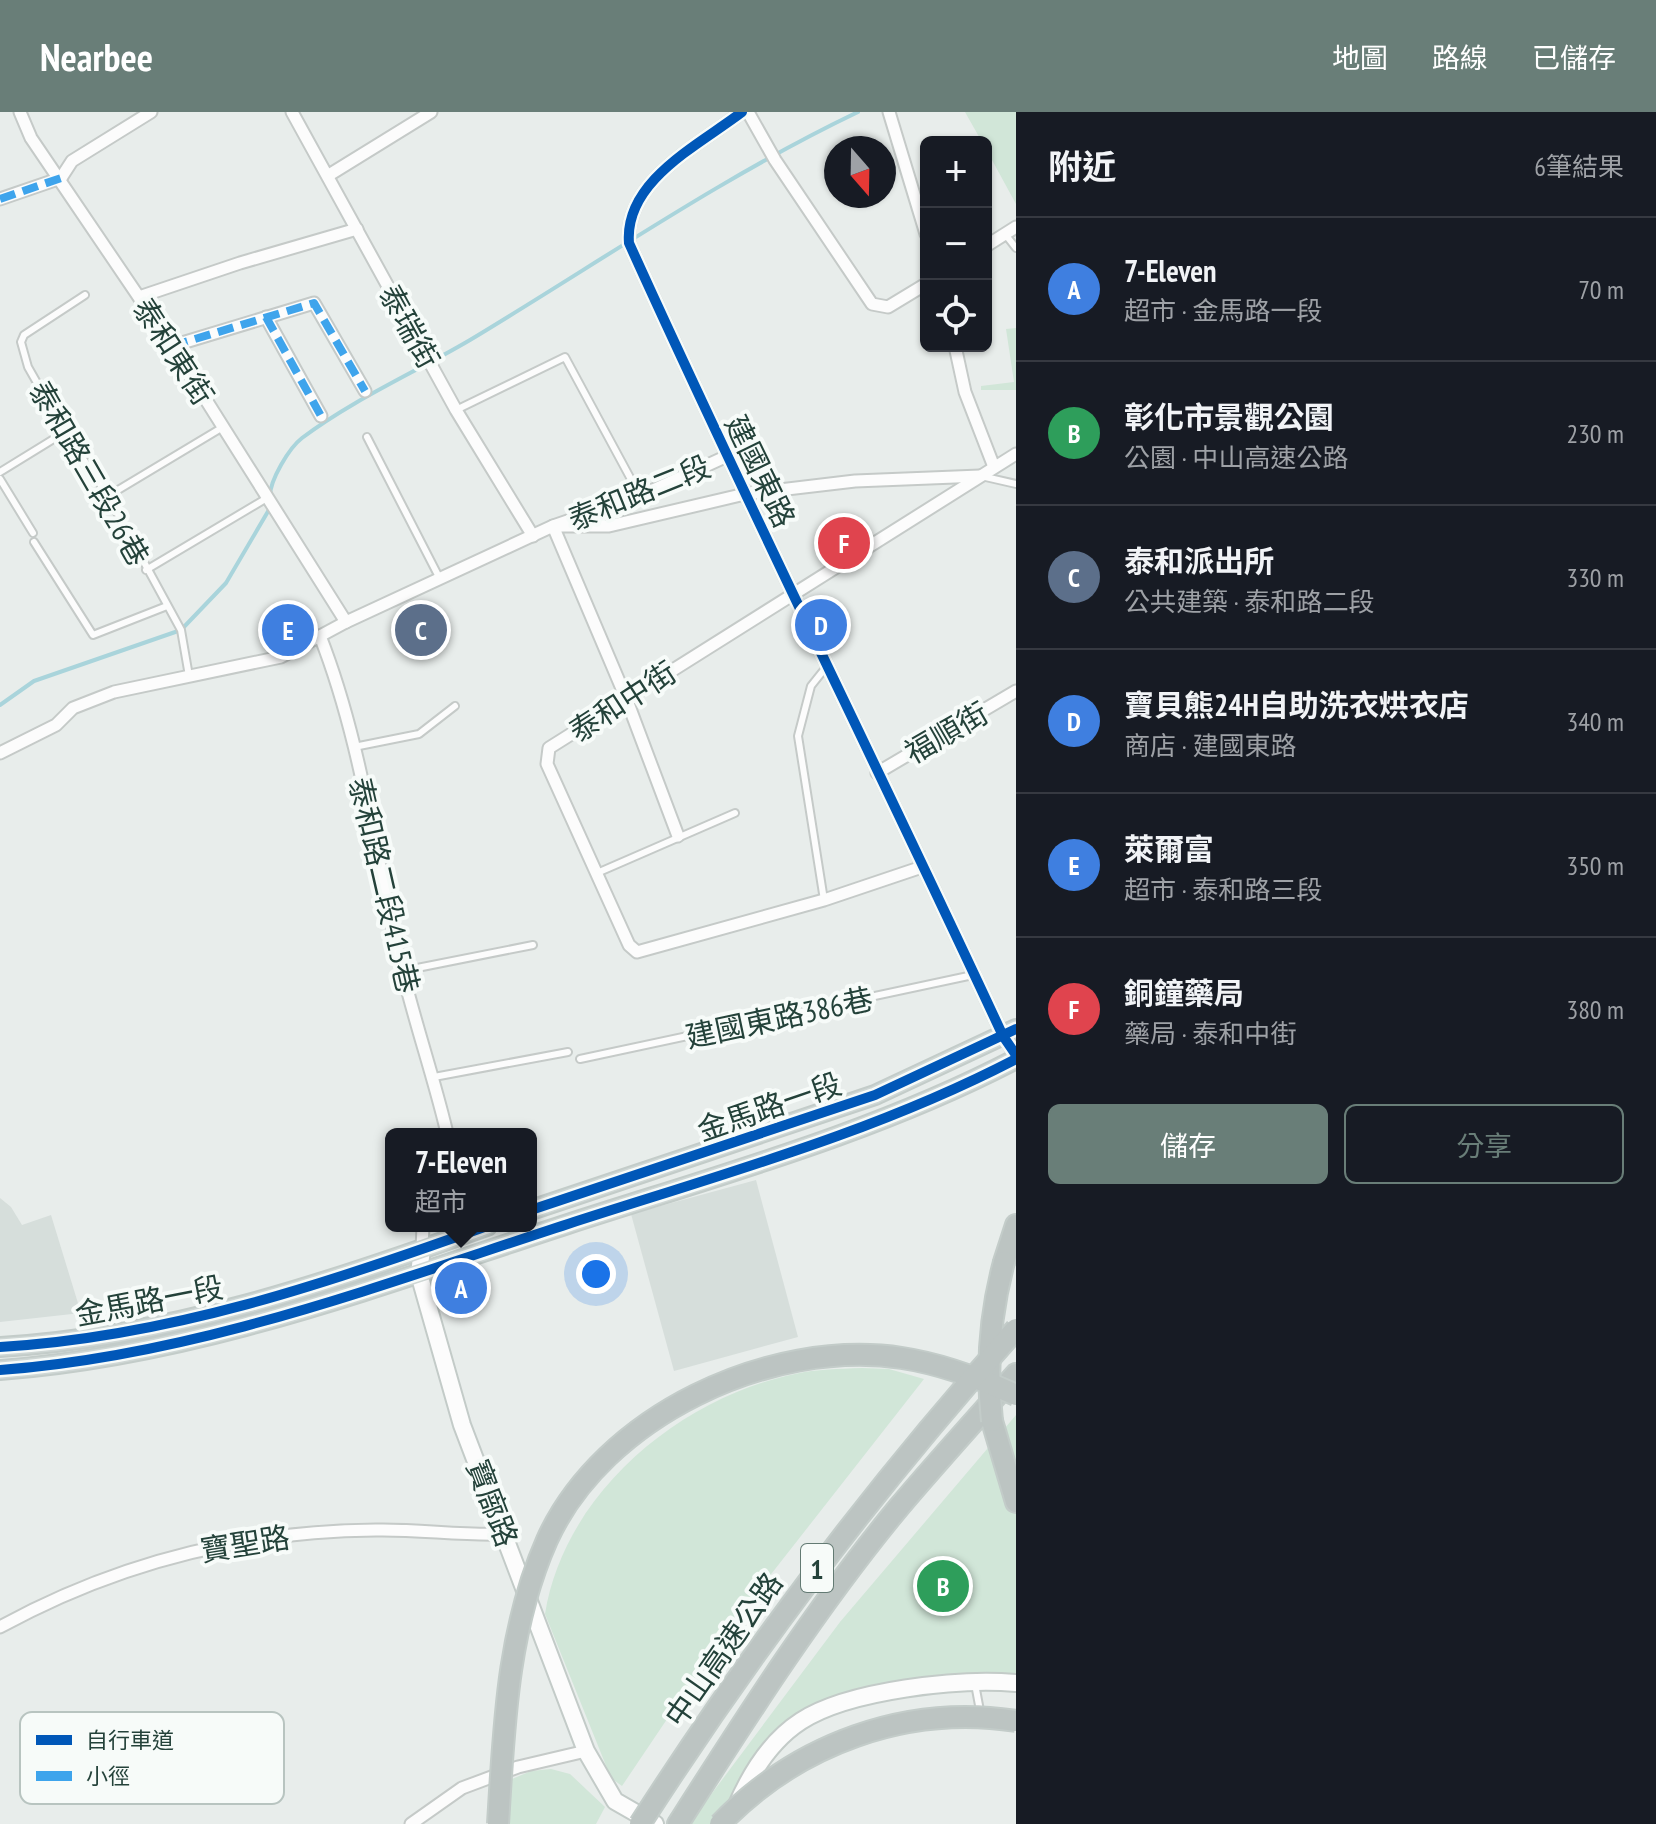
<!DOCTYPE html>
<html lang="zh-TW">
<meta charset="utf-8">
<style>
:root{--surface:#171b24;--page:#20242c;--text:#f1f3f6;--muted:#9ea1a6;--line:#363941;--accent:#697e78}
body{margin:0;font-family:"PT Sans Narrow","Noto Sans TC",sans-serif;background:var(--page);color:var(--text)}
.controls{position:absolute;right:24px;top:24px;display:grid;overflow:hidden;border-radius:12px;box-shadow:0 2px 6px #0004}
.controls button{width:72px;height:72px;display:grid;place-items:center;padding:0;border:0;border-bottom:2px solid var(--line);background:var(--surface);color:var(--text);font:40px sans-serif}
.compass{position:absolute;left:824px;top:24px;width:72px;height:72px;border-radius:50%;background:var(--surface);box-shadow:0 2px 6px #0004;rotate:160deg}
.you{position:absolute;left:596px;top:1162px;width:28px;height:28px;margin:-20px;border:6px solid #fff;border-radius:50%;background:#1a73e8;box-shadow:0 0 0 12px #1a73e833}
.badge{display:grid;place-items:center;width:52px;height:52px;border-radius:50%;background:var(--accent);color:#fff;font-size:26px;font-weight:700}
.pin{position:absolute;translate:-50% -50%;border:4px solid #fff;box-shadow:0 2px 8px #0006}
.popup{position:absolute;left:385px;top:1016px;width:152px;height:104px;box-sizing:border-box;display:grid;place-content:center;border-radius:12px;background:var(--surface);filter:drop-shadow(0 2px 6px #0005);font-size:26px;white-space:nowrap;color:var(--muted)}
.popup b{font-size:30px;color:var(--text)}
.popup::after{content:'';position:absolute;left:50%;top:100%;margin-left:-16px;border:16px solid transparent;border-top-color:var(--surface)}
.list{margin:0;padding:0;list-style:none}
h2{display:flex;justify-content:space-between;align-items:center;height:104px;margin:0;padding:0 32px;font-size:34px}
h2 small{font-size:26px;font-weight:400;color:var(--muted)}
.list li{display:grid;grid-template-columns:52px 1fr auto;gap:24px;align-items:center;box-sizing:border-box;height:144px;padding:0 32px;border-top:2px solid var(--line)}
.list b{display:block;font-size:30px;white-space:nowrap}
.list p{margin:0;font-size:26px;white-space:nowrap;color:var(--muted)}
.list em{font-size:26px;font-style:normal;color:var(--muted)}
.actions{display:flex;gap:16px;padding:24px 32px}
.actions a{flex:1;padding:18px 0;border:2px solid var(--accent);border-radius:12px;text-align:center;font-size:28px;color:var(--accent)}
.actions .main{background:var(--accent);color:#fff}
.icon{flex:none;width:44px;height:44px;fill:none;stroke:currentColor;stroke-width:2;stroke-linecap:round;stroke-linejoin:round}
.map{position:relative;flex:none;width:1016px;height:1712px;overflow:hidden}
header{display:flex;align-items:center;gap:48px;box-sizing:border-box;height:112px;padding:0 40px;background:var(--accent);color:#fff}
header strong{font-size:38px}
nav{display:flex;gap:44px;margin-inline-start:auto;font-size:28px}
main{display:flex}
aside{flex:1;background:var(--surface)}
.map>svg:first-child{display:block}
.built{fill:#d6dedb}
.green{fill:#d1e6d8}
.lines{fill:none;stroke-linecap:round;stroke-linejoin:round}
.stream{stroke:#a9d4db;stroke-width:4}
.lane-casing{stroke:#c5cac8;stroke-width:10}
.street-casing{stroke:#c5cac8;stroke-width:15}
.secondary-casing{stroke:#c3cbc8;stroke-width:20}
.primary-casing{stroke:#c3ccc9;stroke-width:22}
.highway-casing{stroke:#c3ccc9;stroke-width:24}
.lane{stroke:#fcfcfc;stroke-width:6}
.street{stroke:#fcfcfc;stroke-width:11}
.secondary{stroke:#fcfcfc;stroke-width:16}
.primary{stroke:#cfd7d5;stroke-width:18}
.highway{stroke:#bcc4c2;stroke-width:20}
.highway-bridge-casing{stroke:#c3ccc9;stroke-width:24;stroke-linecap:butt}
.highway-bridge{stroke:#bcc4c2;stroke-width:20}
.quiet{stroke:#3ea4ec;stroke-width:8;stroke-dasharray:16 8;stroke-linecap:butt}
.cycleway-casing{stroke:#f7fbf9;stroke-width:15}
.cycleway{stroke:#0057b8;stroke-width:10}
.labels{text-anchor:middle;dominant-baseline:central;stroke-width:8;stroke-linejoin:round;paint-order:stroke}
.shield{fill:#f7fbf9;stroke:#637a73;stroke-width:2}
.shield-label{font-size:28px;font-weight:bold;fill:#24423a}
.street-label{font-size:30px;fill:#24423a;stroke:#f7fbf9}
.key{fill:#f7fbf9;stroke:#b8c4c0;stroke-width:2}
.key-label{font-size:22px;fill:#24423a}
</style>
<header>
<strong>Nearbee</strong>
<nav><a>地圖</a><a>路線</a><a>已儲存</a></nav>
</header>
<main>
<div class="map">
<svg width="1016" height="1712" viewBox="0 0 1016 1712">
<rect width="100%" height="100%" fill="#e8edeb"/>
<g class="built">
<path d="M 756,1068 L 798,1225 L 674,1259 L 631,1102 Z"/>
<path d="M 0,1086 L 11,1095 L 22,1113 L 51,1103 L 81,1201 L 0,1210 Z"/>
</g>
<g class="green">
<path d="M 965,0 L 1016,0 L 1016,92 L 986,37 L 986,30 L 982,30 Z"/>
<path d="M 1016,216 L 1016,278 L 981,278 L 981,274 L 1014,270 L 1006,217 Z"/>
<path d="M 862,1256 L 889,1257 L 924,1267 L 725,1521 L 622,1674 L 611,1666 L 545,1502 C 564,1382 679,1286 795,1262 C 817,1257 839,1257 862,1256 Z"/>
<path d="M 1016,1303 L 1016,1568 L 943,1569 L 809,1607 L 718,1712 L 689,1712 L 840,1510 Z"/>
<path d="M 551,1657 L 570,1662 L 605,1695 L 596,1712 L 508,1712 L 512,1667 L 531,1659 Z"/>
</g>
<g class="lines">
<g class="stream">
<path d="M 270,384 C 270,368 289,336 302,326 C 354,287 414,261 470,228 C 598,151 722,65 858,0"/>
<path d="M 0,593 L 34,569 L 181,518 L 226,471 L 270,396"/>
</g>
<defs>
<g id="lane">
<path d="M 1005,122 L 1016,136"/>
<path d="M 85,183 L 24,223 L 21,230 L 28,255 L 65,320 L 108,384 L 181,518 L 189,564"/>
<path d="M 456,298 L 565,245 L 640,384"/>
<path d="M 367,325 L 440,467"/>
<path d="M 0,360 L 65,320"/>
<path d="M 981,364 L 1016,372"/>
<path d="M 0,367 L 33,421"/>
<path d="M 108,384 L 223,315"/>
<path d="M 34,430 L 93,523 L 167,494"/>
<path d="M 146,458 L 267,386"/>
<path d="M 354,635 L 419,622 L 455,594"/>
<path d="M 597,761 L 735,701"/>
<path d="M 824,788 L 798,624 L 811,574 L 827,554"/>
<path d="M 402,859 L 533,833"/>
<path d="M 580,947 L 973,863"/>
<path d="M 434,965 L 568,940"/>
<path d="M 975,1572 L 981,1604"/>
</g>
<g id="street">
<path d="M 20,0 L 31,26 L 172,234 L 346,510"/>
<path d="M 292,0 L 456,298 L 533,424"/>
<path d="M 742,0 C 699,33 624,69 629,131 C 749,397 880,659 1003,924 L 1016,943"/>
<path d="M 748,0 L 775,48 L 872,192 L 888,195 L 926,172"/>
<path d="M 889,0 L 926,122"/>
<path d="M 329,63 L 431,0"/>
<path d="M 61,66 L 72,49 L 151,0"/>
<path d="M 0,87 L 61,66"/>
<path d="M 986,134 L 1016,115"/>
<path d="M 139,185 L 240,151 L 357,117"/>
<path d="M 266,205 L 321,304"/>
<path d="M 172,234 L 314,191 L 365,279"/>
<path d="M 955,234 L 965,280 L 994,355"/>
<path d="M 320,524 C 362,631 375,746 402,857 C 415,911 433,963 446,1017 L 443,1022"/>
<path d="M 0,641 L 56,613 L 73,596 L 114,580 L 281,545 L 346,510 L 553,414 L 640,384 L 725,345"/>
<path d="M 877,661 L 1016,579"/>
<path d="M 678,724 L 626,586 L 553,414 L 609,414 L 745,382 L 855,369 L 980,364"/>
<path d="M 922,755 L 824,788 L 637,840 L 629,833 L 547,652 L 549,636 L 1016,342"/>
<path d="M 422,1137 L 423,1114"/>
<path d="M 0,1515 C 117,1451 243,1419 376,1418 C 419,1417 462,1424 505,1422"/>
<path d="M 411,1712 L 462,1676 L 518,1655 L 586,1639"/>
</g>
<g id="secondary">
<path d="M 422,1137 L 419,1162 L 462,1313 L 586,1639 L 615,1689 L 655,1712"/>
<path d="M 736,1695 C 750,1662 770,1629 801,1609 C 849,1578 960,1566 1016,1571"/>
</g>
<g id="primary">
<path d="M 531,1098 L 875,983 L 1016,917"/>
<path d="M 0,1235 C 169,1225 329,1171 487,1114"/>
<path d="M 0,1258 C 198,1243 380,1173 568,1112 C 719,1063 874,1021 1016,947"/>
</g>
<g id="highway">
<path d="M 1004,1150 L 1016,1113"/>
<path d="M 992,1309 L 1016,1390"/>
<path d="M 678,1712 C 747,1604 817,1494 899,1395 C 937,1350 977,1306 1016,1262"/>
</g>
</defs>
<use href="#lane" class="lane-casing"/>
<use href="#street" class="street-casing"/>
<use href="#secondary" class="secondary-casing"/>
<use href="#primary" class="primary-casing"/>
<use href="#highway" class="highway-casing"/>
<use href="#lane" class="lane"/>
<use href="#street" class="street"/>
<use href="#secondary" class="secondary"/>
<use href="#primary" class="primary"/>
<use href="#highway" class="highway"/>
<defs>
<g id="highway-bridge">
<path d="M 992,1309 C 986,1255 990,1202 1004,1150"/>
<path d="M 498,1712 C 504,1615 507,1518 547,1428 C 603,1304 770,1226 902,1246 C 942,1252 979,1266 1016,1283"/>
<path d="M 640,1712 C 753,1536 876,1373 1016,1217"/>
<path d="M 720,1712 C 797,1632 906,1592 1016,1609"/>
</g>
</defs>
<use href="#highway-bridge" class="highway-bridge-casing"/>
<use href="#highway-bridge" class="highway-bridge"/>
<g class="quiet">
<path d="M 0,87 L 61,66"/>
<path d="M 266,205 L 321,304"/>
<path d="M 172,234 L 314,191 L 365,279"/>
</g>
<defs>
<g id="cycleway">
<path d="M 742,0 C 699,33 624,69 629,131 C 749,397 880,659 1003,924 L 1016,943"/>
<path d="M 531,1098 L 875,983 L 1016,917"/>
<path d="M 0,1235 C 169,1225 329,1171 487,1114"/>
<path d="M 0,1258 C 198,1243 380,1173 568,1112 C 719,1063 874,1021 1016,947"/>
</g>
</defs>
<use href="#cycleway" class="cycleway-casing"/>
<use href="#cycleway" class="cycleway"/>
</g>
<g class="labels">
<rect class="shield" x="801" y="1432" width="32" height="48" rx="6"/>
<g class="shield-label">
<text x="817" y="1456">1</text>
</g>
<g class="street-label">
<text transform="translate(410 214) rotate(61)">泰瑞街</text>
<text transform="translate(174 239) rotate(57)">泰和東街</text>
<text transform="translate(761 359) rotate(64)">建國東路</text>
<text transform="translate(90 361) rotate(60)">泰和路三段26巷</text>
<text transform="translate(639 380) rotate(-22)">泰和路二段</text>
<text transform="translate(622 589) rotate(-33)">泰和中街</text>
<text transform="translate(946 620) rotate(-30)">福順街</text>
<text transform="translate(385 773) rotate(77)">泰和路二段415巷</text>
<text transform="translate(779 905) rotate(-12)">建國東路386巷</text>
<text transform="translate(769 994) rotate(-19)">金馬路一段</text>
<text transform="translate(149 1188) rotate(-11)">金馬路一段</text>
<text transform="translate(493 1391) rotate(69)">寶廍路</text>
<text transform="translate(245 1431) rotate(-9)">寶聖路</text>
<text transform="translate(723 1537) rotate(-55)">中山高速公路</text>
</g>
</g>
<rect x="20" y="1600" width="264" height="92" rx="12" class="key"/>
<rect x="36" y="1623" width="36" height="10" fill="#0057b8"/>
<rect x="36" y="1659" width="36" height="10" fill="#3ea4ec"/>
<g class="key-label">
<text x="86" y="1636">自行車道</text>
<text x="86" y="1672">小徑</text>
</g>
</svg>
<div class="controls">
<button>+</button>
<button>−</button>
<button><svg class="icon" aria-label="locate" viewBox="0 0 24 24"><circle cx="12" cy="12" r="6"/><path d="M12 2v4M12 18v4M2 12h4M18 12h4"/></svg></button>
</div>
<svg class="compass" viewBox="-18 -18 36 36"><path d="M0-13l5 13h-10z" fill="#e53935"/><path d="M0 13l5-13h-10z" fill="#9ea1a6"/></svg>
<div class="you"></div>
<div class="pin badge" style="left:461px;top:1176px;background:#3f7fe0">A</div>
<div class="popup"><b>7-Eleven</b>超市</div>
<div class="pin badge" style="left:943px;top:1474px;background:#2e9e5b">B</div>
<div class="pin badge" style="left:421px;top:518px;background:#5c6f8a">C</div>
<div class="pin badge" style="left:821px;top:513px;background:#3f7fe0">D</div>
<div class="pin badge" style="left:288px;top:518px;background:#3f7fe0">E</div>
<div class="pin badge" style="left:844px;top:431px;background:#e0444e">F</div>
</div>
<aside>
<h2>附近<small>6筆結果</small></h2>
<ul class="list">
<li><span class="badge" style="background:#3f7fe0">A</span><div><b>7-Eleven</b><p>超市 · 金馬路一段</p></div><em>70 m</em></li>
<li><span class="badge" style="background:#2e9e5b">B</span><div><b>彰化市景觀公園</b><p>公園 · 中山高速公路</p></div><em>230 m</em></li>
<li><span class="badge" style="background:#5c6f8a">C</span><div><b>泰和派出所</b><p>公共建築 · 泰和路二段</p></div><em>330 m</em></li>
<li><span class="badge" style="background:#3f7fe0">D</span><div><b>寶貝熊24H自助洗衣烘衣店</b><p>商店 · 建國東路</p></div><em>340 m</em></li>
<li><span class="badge" style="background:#3f7fe0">E</span><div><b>萊爾富</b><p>超市 · 泰和路三段</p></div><em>350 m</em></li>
<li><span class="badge" style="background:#e0444e">F</span><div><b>銅鐘藥局</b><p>藥局 · 泰和中街</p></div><em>380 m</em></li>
</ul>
<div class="actions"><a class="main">儲存</a><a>分享</a></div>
</aside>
</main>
